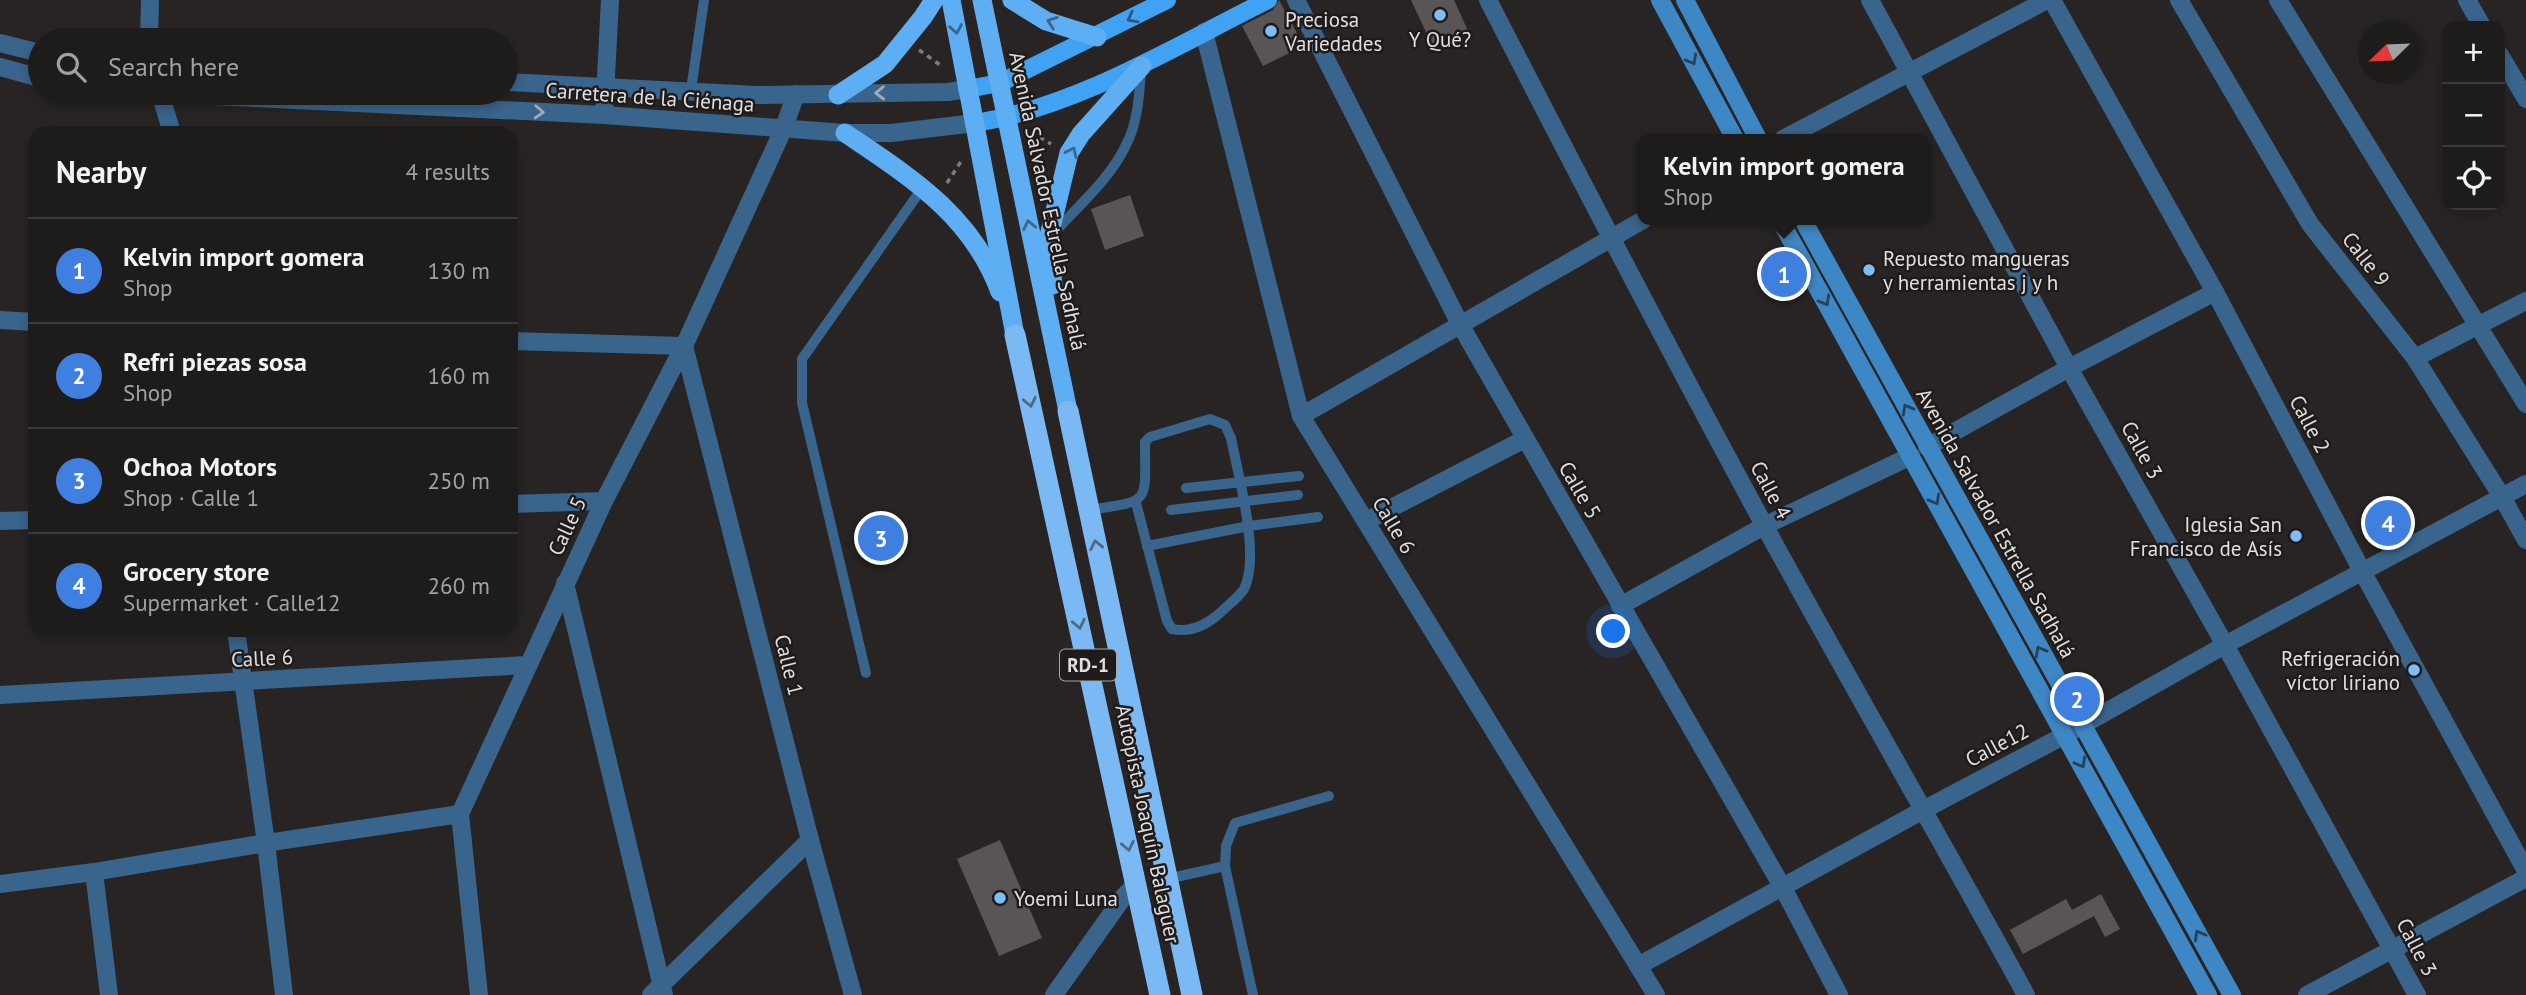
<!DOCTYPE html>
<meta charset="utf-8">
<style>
:root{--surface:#1e1b1b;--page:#2b2828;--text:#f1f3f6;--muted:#a1a1a3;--line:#3c393a;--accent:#d93025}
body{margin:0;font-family:"PT Sans",sans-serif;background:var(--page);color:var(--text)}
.controls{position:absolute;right:21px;top:21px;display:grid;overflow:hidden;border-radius:14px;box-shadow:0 4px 10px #0003}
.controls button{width:63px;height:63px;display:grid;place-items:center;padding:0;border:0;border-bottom:2px solid var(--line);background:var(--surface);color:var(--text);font:35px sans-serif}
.compass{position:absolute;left:2358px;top:21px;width:63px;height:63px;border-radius:50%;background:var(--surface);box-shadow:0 4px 10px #0003;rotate:247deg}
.you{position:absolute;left:1614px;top:632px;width:24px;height:24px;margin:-18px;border:5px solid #fff;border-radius:50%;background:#1a73e8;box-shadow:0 0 0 10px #1a73e833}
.badge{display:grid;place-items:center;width:46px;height:46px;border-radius:50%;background:var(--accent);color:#fff;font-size:23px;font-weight:700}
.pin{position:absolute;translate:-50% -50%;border:4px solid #fff;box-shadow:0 2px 7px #0006}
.popup{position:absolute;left:1637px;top:134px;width:294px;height:91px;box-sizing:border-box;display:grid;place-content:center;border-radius:14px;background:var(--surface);filter:drop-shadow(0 2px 5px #0005);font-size:23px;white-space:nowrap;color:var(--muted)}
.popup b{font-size:26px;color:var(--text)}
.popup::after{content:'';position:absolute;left:50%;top:100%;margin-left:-14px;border:14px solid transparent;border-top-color:var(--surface)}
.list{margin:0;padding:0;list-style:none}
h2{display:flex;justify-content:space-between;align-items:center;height:91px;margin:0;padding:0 28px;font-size:30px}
h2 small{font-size:23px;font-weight:400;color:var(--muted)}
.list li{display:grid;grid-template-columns:46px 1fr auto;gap:21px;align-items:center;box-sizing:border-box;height:105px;padding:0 28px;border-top:2px solid var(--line)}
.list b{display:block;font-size:26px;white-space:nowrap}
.list p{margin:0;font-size:23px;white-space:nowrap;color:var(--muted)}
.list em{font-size:23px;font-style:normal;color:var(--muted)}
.icon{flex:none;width:38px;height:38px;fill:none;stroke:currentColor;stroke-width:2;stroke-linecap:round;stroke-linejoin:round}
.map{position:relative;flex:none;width:2526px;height:995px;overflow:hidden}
.search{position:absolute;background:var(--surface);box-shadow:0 4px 10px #0003;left:28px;top:28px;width:490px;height:77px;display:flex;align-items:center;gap:18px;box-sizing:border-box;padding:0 24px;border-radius:38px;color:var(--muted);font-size:26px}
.panel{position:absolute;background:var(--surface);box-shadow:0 4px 10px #0003;left:28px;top:126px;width:490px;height:511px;border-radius:21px}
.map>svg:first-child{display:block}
.building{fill:#595554}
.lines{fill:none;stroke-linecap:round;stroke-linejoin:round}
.path{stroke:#7f7c7c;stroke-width:3.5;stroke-dasharray:5 5;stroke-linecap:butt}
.service{stroke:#39648b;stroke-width:10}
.minor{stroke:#39648b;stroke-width:18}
.tertiary{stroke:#39648b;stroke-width:18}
.secondary{stroke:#3e87c5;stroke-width:18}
.primary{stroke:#40a2f3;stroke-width:18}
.trunk{stroke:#5daef3;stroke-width:19}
.motorway{stroke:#7ab9f3;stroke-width:21}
.oneway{stroke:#2d587c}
.oneway2{stroke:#3e6486}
.oneway3{stroke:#294156}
.oneway4{stroke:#9eadbd}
.oneway5{stroke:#4c6a86}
.poi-dot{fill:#7dbef9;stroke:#1e1b1a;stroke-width:2.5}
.labels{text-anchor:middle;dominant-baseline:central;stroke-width:5;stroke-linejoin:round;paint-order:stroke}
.shield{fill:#1e1b1a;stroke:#a6a4a3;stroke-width:2}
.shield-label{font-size:19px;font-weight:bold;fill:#e1dede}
.poi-label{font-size:21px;fill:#e1dede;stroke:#1e1b1a;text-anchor:start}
.street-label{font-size:21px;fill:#e1dede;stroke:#1e1b1a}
</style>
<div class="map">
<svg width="2526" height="995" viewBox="0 0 2526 995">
<rect width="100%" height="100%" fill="#282424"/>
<g class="building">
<path d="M 1279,0 L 1304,46 L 1263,66 L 1242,26 L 1273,10 Z"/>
<path d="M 1411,0 L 1454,0 L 1468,31 L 1433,47 Z"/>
<path d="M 1130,195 L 1144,236 L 1105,250 L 1091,209 Z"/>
<path d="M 1000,840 L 1042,938 L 999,956 L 957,859 Z"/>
<path d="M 2101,894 L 2120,929 L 2105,937 L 2094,916 L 2023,954 L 2010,930 L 2066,899 L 2072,910 Z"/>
</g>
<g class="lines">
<g class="path">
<path d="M 919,50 L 943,67"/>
<path d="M 1031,132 L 1051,144"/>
<path d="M 947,183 L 962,160"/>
</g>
<g class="service">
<path d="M 691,90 L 704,0"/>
<path d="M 1054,233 C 1079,205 1110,179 1126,145 C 1138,122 1139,96 1141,71"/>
<path d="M 1186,488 L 1299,476"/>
<path d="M 1089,510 C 1152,500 1145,505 1145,442 L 1150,437 L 1210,419 L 1225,425 L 1231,438 C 1238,475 1261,556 1244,589 C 1239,597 1228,605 1221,612 C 1207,625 1191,633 1172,629 L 1167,621 L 1136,503"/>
<path d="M 1171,510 L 1298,495"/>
<path d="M 1147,546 L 1249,526 L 1318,517"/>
<path d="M 866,673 L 802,403 L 802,359 L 923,187"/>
<path d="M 1167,879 L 1225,866"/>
<path d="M 1253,995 L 1225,866 L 1226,846 L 1235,823 L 1329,796"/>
</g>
<g class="minor">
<path d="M 1296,0 L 1461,326 L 1783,888 L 1839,995"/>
<path d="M 1488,0 C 1578,175 1669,350 1763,523 C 1849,681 1940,837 2026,995"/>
<path d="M 1870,0 L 2069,368 L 2225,645 L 2417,995"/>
<path d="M 2052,0 L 2215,292 L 2362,571 L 2526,871"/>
<path d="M 2179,0 L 2310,224 L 2415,358 L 2502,497 L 2526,540"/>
<path d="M 2278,0 L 2526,404"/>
<path d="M 2467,0 L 2482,26"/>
<path d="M 1204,32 L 1301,416 L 1656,995"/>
<path d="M 149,40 L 150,0"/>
<path d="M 2500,55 L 2526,99"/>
<path d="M 160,93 L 172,133"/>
<path d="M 604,115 L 610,0"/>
<path d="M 1783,139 L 2047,0"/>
<path d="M 0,320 L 35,322"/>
<path d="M 511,341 L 684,346 L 810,840 L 853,995"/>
<path d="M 2415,358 L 2526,301"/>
<path d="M 1301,416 L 1643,220"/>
<path d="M 1927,447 L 2069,368 L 2215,292"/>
<path d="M 511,504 L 604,501"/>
<path d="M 0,521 L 35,520"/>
<path d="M 1366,521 L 1525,439"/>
<path d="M 565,583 L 664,995"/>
<path d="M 1620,606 L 1764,526 L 1911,456"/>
<path d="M 236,630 L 266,843 L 284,995"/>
<path d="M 0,695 L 527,665"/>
<path d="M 94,872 L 109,995"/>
<path d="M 0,884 L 94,872 L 266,843 L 460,814"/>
<path d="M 1638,966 L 1925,809 L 2065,735 L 2225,645 L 2526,484"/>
<path d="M 479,995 L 460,814 L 604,501 L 684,346 L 783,130 L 796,94"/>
<path d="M 651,995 L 810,840"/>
<path d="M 1054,995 L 1124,896 L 1136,884"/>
<path d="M 2307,995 L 2526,878"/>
</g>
<g class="tertiary">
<path d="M 0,43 L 40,53"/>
<path d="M 0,67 L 40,78"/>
<path d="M 506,82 L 756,95 L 948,92 L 967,89"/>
<path d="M 153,93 L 604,115 L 845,133 L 891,133 L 975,123"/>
</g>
<g class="secondary">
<path d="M 1660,0 L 1735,139"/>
<path d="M 1685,0 L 1758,139"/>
<path d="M 1780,220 L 2208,995"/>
<path d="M 1803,220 L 2232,995"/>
</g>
<g class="primary">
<path d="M 967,89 L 1000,83 L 1167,0"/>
<path d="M 975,123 C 1077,107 1175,46 1268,0"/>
</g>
<g class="trunk">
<path d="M 951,0 L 1015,335"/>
<path d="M 982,0 L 1068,411"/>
<path d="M 1012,0 L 1046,21 L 1097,37"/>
<path d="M 838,95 L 885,64 L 923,17 L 934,0"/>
<path d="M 845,133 C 910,177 972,215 1000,292"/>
<path d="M 1053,285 L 1048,240 L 1069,153 L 1081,134 L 1142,66"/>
</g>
<g class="motorway">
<path d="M 1015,335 L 1160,995"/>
<path d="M 1068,411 L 1192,995"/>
</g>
</g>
<defs><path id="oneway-chevron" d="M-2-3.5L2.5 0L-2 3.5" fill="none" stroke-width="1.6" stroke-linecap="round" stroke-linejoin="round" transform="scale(1.75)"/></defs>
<use class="oneway" href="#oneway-chevron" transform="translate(1132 18) rotate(152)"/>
<g class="oneway2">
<use href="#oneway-chevron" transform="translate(1052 22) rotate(-160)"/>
<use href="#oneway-chevron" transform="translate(956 29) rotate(80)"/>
<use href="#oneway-chevron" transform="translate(1072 152) rotate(-64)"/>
<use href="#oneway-chevron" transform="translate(1029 225) rotate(-102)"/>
</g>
<g class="oneway3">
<use href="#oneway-chevron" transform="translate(1692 60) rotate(61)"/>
<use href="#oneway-chevron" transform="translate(1825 301) rotate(61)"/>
<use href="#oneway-chevron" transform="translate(1907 409) rotate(-119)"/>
<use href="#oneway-chevron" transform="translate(1935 500) rotate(61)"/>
<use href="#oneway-chevron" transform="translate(2040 651) rotate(-119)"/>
<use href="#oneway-chevron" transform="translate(2081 763) rotate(61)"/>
<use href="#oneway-chevron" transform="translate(2199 935) rotate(-119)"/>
</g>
<g class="oneway4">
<use href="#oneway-chevron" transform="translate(880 93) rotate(178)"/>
<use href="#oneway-chevron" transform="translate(539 112) rotate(3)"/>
</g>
<g class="oneway5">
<use href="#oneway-chevron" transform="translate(1030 402) rotate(78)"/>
<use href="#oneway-chevron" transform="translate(1096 545) rotate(-102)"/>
<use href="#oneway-chevron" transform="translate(1079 624) rotate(78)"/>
<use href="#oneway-chevron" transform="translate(1128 846) rotate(78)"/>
</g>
<g class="poi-dot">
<circle cx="1440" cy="15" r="7"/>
<circle cx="1271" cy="31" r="7"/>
<circle cx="1869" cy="270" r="7"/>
<circle cx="2296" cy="536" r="7"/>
<circle cx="2414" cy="670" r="7"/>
<circle cx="1000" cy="898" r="7"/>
</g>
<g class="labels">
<rect class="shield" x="1060" y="649.5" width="56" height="31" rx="5"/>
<g class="shield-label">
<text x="1088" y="665">RD-1</text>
</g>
<g class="poi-label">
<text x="1285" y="19">Preciosa<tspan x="1285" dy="24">Variedades</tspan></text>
<text x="1440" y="39" text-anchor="middle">Y Qué?</text>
<text x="1883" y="258">Repuesto mangueras<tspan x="1883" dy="24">y herramientas j y h</tspan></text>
<text x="2282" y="524" text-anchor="end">Iglesia San<tspan x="2282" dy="24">Francisco de Asís</tspan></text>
<text x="2400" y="658" text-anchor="end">Refrigeración<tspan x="2400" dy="24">víctor liriano</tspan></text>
<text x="1014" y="898">Yoemi Luna</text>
</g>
<g class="street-label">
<text transform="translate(650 97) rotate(4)">Carretera de la Ciénaga</text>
<text transform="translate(1048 201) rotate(78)">Avenida Salvador Estrella Sadhalá</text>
<text transform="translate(2366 259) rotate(52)">Calle 9</text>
<text transform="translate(2310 424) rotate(62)">Calle 2</text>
<text transform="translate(2142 450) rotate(61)">Calle 3</text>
<text transform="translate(1580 490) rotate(60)">Calle 5</text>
<text transform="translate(1771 490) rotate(62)">Calle 4</text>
<text transform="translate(1996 523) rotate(61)">Avenida Salvador Estrella Sadhalá</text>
<text transform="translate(1394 525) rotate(59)">Calle 6</text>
<text transform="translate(567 526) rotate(-65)">Calle 5</text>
<text transform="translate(262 658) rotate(-3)">Calle 6</text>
<text transform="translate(789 665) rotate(76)">Calle 1</text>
<text transform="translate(1997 745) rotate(-28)">Calle12</text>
<text transform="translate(1148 824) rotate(78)">Autopista Joaquín Balaguer</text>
<text transform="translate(2417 947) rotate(62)">Calle 3</text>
</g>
</g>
</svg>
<div class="controls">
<button>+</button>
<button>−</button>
<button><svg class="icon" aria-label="locate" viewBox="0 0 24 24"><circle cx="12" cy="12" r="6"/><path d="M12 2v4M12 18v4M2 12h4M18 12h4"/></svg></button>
</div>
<svg class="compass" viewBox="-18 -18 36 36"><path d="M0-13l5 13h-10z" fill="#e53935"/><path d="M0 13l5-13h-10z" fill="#a1a1a3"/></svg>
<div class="you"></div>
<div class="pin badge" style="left:1784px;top:274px;background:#3f7fe0">1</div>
<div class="popup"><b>Kelvin import gomera</b>Shop</div>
<div class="pin badge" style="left:2077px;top:699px;background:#3f7fe0">2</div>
<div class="pin badge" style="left:881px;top:538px;background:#3f7fe0">3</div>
<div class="pin badge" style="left:2388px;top:523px;background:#3f7fe0">4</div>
<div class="search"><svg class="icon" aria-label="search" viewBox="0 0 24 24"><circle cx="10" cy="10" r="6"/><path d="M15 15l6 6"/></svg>Search here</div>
<section class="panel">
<h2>Nearby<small>4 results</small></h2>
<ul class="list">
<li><span class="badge" style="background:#3f7fe0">1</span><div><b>Kelvin import gomera</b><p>Shop</p></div><em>130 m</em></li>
<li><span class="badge" style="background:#3f7fe0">2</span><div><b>Refri piezas sosa</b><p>Shop</p></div><em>160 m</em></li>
<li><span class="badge" style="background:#3f7fe0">3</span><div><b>Ochoa Motors</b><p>Shop · Calle 1</p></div><em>250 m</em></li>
<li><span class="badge" style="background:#3f7fe0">4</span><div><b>Grocery store</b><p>Supermarket · Calle12</p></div><em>260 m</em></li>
</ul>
</section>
</div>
